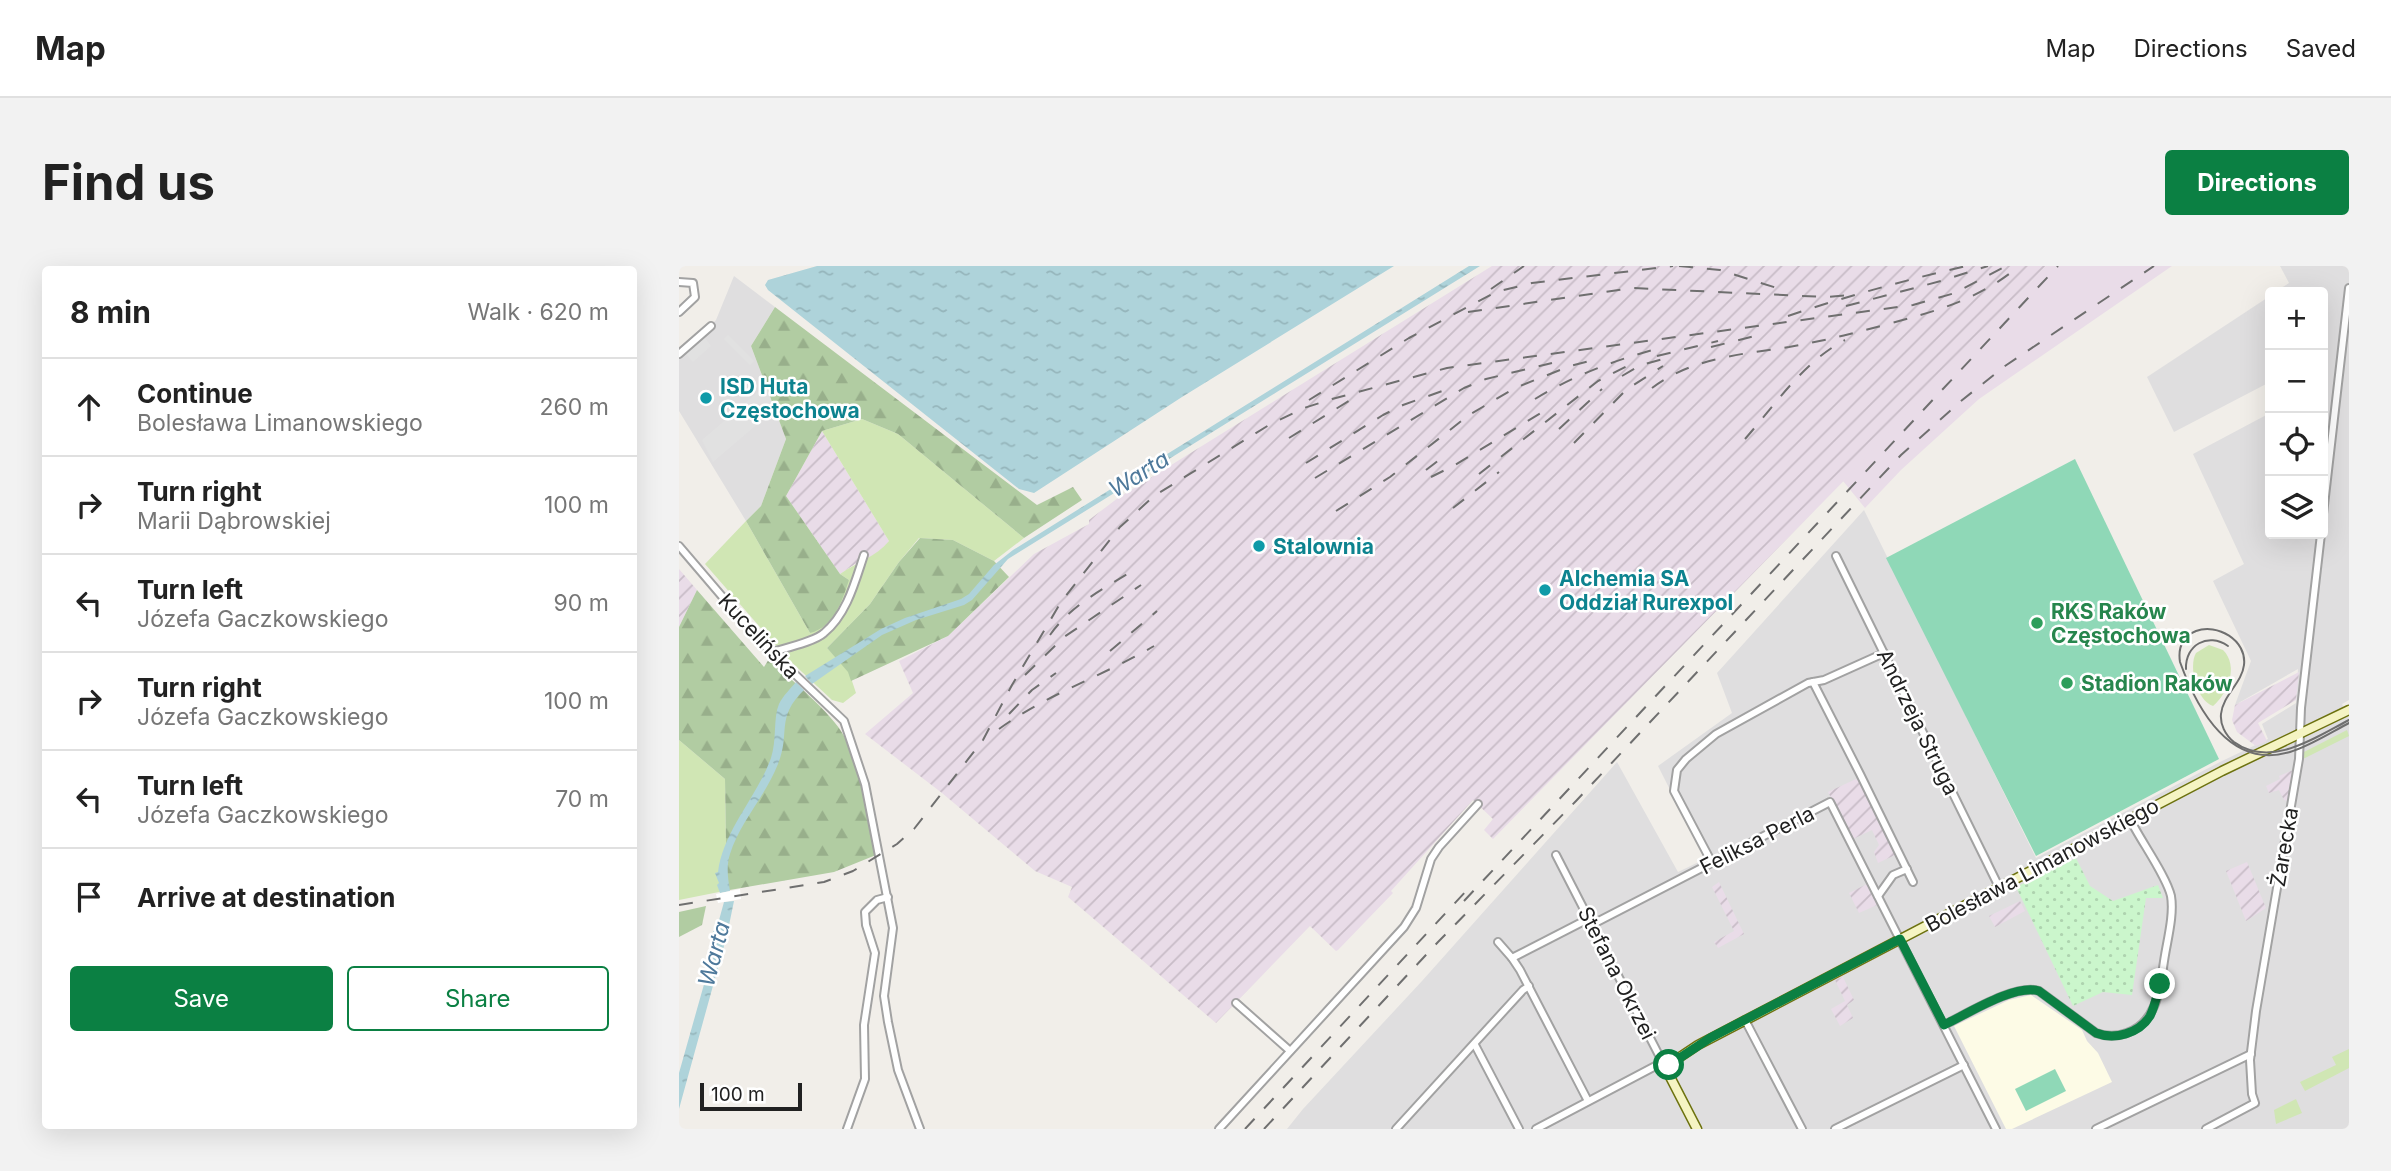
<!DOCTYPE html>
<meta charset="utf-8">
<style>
:root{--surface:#fff;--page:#f2f2f2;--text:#222;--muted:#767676;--line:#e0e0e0;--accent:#0b8043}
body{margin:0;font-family:Inter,sans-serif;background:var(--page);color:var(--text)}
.controls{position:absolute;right:21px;top:21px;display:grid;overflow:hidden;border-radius:7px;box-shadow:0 7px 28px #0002}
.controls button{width:63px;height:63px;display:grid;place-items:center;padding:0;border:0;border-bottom:2px solid var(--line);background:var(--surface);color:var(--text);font:35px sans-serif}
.scale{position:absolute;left:21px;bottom:18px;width:102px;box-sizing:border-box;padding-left:7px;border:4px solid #212121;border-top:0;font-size:19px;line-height:24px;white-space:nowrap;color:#212121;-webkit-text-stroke:5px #fff;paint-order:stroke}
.stop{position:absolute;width:21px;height:21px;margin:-16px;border:5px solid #0b8043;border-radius:50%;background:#fff}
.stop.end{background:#0b8043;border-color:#fff;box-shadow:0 2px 7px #0008}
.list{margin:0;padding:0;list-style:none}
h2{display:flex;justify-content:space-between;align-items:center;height:91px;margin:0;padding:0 28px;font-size:30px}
h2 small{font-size:23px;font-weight:400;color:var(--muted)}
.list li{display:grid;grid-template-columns:46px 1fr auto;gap:21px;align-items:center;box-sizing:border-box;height:98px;padding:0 28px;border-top:2px solid var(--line)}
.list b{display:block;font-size:26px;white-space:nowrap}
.list p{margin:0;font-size:23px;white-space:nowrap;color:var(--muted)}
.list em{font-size:23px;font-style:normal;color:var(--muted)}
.actions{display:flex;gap:14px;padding:21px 28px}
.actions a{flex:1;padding:16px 0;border:2px solid var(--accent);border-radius:7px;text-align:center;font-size:24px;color:var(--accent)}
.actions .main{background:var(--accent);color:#fff}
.icon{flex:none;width:38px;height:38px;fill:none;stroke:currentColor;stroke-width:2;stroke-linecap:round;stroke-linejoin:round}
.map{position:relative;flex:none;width:1670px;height:863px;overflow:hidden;border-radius:7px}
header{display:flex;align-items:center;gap:42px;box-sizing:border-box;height:98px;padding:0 35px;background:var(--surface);border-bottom:2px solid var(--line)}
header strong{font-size:33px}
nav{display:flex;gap:38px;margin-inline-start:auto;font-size:24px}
.intro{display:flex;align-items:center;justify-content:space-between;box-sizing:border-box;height:168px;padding:0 42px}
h1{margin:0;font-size:49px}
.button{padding:18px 32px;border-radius:7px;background:var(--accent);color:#fff;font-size:24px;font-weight:700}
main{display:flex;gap:42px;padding:0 42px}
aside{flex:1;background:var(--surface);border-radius:7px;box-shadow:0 7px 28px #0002}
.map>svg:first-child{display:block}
.residential{fill:#dfdedf}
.industrial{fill:url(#industrial-furrows)}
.education{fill:#fdfbe6}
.railway{fill:#e9dce8}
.grass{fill:#d0e6b4}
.forest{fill:url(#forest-firs)}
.park{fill:url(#park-dots)}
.pitch{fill:#8fd8b7}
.parking{fill:#e1e1e1}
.water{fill:url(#water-ripples)}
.pier{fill:#fff}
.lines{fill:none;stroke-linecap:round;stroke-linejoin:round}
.street-casing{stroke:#a2a2a2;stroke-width:10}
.secondary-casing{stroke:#6d720f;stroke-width:11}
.street{stroke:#fff;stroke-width:6}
.secondary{stroke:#f5f4c3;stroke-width:8}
.tram{stroke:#6f6f6f;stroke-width:2}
.rail{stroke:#6f6f6f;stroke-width:2;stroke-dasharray:14 14;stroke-linecap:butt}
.route{stroke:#0b8043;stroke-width:9}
.culture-dot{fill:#0f9aa8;stroke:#fff;stroke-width:2.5}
.leisure-dot{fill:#2e9e5b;stroke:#fff;stroke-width:2.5}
.labels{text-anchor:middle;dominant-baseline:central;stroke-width:5;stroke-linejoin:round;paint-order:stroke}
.culture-label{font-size:21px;font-weight:bold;fill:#0d838f;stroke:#fff;text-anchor:start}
.leisure-label{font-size:21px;font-weight:bold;fill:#27864d;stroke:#fff;text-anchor:start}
.street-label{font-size:21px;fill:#212121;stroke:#fff}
.water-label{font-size:23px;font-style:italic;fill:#4e799b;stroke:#fff}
</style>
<header>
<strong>Map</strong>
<nav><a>Map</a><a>Directions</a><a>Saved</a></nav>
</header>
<div class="intro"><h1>Find us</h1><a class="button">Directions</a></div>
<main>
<aside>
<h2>8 min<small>Walk · 620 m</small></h2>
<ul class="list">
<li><svg class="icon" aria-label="ahead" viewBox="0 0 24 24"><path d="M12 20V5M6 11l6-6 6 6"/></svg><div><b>Continue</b><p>Bolesława Limanowskiego</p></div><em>260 m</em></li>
<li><svg class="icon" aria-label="right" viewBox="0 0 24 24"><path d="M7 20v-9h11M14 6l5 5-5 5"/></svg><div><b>Turn right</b><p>Marii Dąbrowskiej</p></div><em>100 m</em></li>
<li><svg class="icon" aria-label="left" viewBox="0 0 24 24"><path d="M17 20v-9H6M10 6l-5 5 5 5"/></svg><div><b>Turn left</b><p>Józefa Gaczkowskiego</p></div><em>90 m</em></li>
<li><svg class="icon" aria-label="right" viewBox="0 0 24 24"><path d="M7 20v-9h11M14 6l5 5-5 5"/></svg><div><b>Turn right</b><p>Józefa Gaczkowskiego</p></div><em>100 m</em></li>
<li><svg class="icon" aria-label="left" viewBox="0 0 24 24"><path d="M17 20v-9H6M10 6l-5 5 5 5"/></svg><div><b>Turn left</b><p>Józefa Gaczkowskiego</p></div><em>70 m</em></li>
<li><svg class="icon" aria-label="arrive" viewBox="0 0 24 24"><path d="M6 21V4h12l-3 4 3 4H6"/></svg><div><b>Arrive at destination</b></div></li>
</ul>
<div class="actions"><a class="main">Save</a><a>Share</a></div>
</aside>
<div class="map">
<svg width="1670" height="863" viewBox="0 0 1670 863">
<defs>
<pattern id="industrial-furrows" width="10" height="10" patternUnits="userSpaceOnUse" patternTransform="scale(1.75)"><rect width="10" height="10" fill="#e9dce8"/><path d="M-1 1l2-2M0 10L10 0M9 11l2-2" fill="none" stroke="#c8bcc7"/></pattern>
<pattern id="forest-firs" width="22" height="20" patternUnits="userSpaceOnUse" patternTransform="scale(1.75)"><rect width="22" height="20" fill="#b1cca2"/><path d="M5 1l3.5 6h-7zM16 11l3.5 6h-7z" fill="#98af8b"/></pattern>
<pattern id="park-dots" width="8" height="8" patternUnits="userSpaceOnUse" patternTransform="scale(1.75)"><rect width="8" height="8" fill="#cbf6cc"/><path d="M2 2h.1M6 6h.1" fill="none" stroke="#aed3af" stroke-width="1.8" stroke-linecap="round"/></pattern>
<pattern id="water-ripples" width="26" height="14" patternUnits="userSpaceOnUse" patternTransform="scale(1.75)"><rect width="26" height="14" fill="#aed3da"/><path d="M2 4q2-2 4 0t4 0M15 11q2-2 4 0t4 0" fill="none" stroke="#95b5bb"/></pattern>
</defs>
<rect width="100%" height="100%" fill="#f1eee9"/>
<g class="residential">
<path d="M 1601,0 L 1670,0 L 1670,434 L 1663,438 L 1670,453 L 1670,863 L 608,863 L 624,843 L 743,715 L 938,496 L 999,606 L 1026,593 L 979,500 L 1053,447 L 1038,407 L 1185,244 L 1357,592 L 1541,496 L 1589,473 L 1583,458 L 1617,437 L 1619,403 L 1556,439 L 1572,395 L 1534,315 L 1565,298 L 1514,188 L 1591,147 L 1591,268 L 1644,268 L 1644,26 L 1596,26 L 1610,17 Z"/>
<path d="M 55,10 L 96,41 L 72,80 L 107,173 L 82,240 L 67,255 L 0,145 L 0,92 L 37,54 Z"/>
<path d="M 1591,30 L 1591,116 L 1495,166 L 1468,111 Z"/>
</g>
<g class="industrial">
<path d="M 813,0 L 1367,0 L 1194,185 L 814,573 L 805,564 L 814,553 L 794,534 L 712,625 L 714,627 L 659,684 L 657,685 L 631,660 L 537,757 L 389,631 L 393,621 L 356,605 L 263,527 L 186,468 L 234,427 L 220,395 L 269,370 L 355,288 L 410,258 L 410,254 L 439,232 Z"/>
<path d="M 143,165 L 210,275 L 200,288 L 176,298 L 161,308 L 107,230 Z"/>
<path d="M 0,303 L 18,324 L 0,361 Z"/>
<path d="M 1620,406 L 1617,434 L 1579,457 L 1588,475 L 1577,480 L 1558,466 L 1553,454 L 1556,439 Z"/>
<path d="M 1614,504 L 1609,535 L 1605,534 L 1600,524 L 1590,527 L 1587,520 L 1601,513 L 1600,510 Z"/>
<path d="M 1177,513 L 1181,516 L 1216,589 L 1199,597 L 1195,586 L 1200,579 L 1193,564 L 1174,573 L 1149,526 Z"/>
<path d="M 1568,596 L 1587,642 L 1567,655 L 1547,605 Z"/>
<path d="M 1040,616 L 1065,668 L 1039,682 L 1035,676 L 1055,665 L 1033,621 Z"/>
<path d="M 1188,618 L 1198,639 L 1180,647 L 1170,627 Z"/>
<path d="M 1341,635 L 1346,645 L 1316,661 L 1310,650 Z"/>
<path d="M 1164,711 L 1175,734 L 1168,739 L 1174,752 L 1161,760 L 1152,743 L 1166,735 L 1156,714 Z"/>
</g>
<path class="education" d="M 1352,729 L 1403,764 L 1408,775 L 1419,787 L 1433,816 L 1333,863 L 1327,863 L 1275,760 L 1330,734 Z"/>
<path class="railway" d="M 1367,0 L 1493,0 L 1300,133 L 1222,204 L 1186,242 L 1164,215 Z"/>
<g class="grass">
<path d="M 183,153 L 219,168 L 345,272 L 315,295 L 274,274 L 240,272 L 220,296 L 191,338 L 148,382 L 170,406 L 177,427 L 164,437 L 153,434 L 108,392 L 26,298 L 67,255 L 131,367 L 170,314 L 161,308 C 178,296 197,291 210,275 L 143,165 Z"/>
<path d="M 1530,379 L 1544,384 C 1560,400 1549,427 1534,440 C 1518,435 1509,401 1517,387 Z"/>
<path d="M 1668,464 L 1670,470 L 1624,493 L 1625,486 Z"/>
<path d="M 0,474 L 46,513 L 47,580 L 45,625 L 0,634 Z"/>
<path d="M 1670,783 L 1670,802 L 1626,825 L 1621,816 L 1657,799 L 1653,791 Z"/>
<path d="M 1617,833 L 1623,847 L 1597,858 L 1595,844 Z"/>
</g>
<g class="forest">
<path d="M 96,41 L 358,239 L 394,221 L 403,234 L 345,272 L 219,168 L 183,153 L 143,165 L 107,230 L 161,308 L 170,314 C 163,335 155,361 131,367 L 67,255 L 82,240 L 107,173 L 72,80 Z"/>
<path d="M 241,272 L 274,274 L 315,295 L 330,311 L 269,370 L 172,415 L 169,406 L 148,382 L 191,338 L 220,296 Z"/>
<path d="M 18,324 L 85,401 L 90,393 C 110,412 153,447 165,470 C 184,506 189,550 197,589 L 155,606 L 45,625 L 47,580 L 46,513 L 0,474 L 0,361 Z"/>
<path d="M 27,640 L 23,659 L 0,671 L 0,646 Z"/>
</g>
<path class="park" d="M 1397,592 L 1411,620 L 1434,635 L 1479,619 L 1484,632 L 1467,632 L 1453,729 L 1424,726 L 1394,740 L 1337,621 Z"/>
<g class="pitch">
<path d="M 1396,193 L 1540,493 L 1357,590 L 1207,292 Z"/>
<path d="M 1376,803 L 1387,825 L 1347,845 L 1336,823 Z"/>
</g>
<g class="parking">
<path d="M 49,69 L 75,95 L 71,99 L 45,73 Z"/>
<path d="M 26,72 L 32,80 L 14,96 L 7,88 Z"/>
<path d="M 87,119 L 95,144 L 34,196 L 23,174 Z"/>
</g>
<g class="water">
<path d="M 138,0 L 715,0 L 503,131 L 355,227 L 340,223 L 89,24 L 86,19 L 89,14 Z"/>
<path d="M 790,0 L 801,0 L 329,293 L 293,334 L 285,339 L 237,354 L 203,369 L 133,418 L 126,410 L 202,363 L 226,352 L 282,333 L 290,328 L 315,299 L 334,284 Z"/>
<path d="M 117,416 L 125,424 C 96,452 112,466 99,498 C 87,529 61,556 51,588 C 47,600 49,613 51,625 L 41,627 L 38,619 L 40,617 L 36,607 L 39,606 C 44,565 78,531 92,492 C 98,474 94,452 100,438 C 104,430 111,423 117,416 Z"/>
<path d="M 55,635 L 48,669 L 0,843 L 0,807 L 33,690 L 36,672 L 34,665 L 37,665 L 45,636 Z"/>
</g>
<path class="pier" d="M 61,623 L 62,633 L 39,637 L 37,628 Z"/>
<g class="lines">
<defs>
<g id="street">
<path d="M 0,16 L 14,17 L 16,31 L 0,46"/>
<path d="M 0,88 L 32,60"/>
<path d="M 1644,248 L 1670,22"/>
<path d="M 0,280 L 82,376 L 165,455 L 186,518 L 214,662 L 205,730 L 209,756 L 219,804 L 241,863"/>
<path d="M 1157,290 L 1320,621"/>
<path d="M 93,386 C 106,382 135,376 145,367 C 168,348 176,316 185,289"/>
<path d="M 1134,416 L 1181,508 L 1234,616"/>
<path d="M 877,589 L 986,801"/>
<path d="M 1033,597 L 995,525 L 998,504 L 1007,493 L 1037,468 L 1129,417 L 1145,414 L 1205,387"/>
<path d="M 1199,630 L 1214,609 L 1228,603"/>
<path d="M 912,659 L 1151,536 L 1317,863"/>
<path d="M 819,676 L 833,692 L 841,704 L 909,835"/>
<path d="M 833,692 L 909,653"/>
<path d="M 557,737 L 610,784"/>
<path d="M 1066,754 L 1123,863"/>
<path d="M 1265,759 C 1288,748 1337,717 1360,725 L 1417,767 C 1428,771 1437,771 1448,767 C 1480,756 1481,718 1486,689 C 1489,671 1495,648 1492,630 C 1487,609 1461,574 1451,553"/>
<path d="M 796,779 L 840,863"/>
<path d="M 168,863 L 186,813 L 185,759 L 196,687 L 187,659 L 186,646 L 198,634 L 209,631"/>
<path d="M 540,863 L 725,661 L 737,642 L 752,593 L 760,581 L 799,538"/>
<path d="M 717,863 L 844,724 L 850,720"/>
<path d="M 857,863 L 984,796"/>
<path d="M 1156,863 L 1285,799"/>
<path d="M 1417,863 L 1572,788"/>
<path d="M 1527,863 L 1576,837 L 1573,828 L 1571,794 L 1577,745 L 1620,493 L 1622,442 L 1642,268"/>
</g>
<path id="secondary" d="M 1018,863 L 986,801 L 1019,779 L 1543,505 L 1670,444"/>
</defs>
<use href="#street" class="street-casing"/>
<use href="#secondary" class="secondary-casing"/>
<use href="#street" class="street"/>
<use href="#secondary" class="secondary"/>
<g class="tram">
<path d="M 1507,403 C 1506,379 1529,366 1549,380"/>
<path d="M 1670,454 C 1637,471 1592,503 1555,476 C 1546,469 1541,458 1542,448 C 1544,429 1563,417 1565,399 C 1568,374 1538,357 1517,365 C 1503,371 1499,383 1501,396 C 1518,443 1551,504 1611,486 C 1631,480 1651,467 1670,457"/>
</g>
<g class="rail">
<path d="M 1000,0 L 1041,4 L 1101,23"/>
<path d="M 812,23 L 845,0"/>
<path d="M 1167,40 L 1262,15 L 1309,0"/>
<path d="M 789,46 L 953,22 L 1147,31 L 1172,29"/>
<path d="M 1109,50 C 1168,30 1227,14 1287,0"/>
<path d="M 1032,81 L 1076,70"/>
<path d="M 978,90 L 1039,75"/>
<path d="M 943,110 L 962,99 L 988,92"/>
<path d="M 973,122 C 1012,92 1064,88 1110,81 C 1144,75 1176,67 1209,58 C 1258,45 1301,33 1340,0"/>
<path d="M 856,133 C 897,108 939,93 985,81"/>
<path d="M 630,134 L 730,72 L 817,26 L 853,17 L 994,0"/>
<path d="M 880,163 L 923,123"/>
<path d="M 610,172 L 673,133"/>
<path d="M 1066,173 C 1096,139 1124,96 1166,74"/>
<path d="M 895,177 L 947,124 L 984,100"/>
<path d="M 627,197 L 704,149 L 724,139 L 769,123"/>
<path d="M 747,204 L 769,187"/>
<path d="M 800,208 L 919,115 L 948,100"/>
<path d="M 752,211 L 776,199 L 865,145"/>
<path d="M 636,212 L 785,122 L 807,113 L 873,97"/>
<path d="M 774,242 L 820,206"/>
<path d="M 657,245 L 711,211 L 790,149 L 836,122 L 891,100 L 919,93"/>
<path d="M 371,369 C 391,340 424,323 453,305"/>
<path d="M 431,385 L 478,345"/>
<path d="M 346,409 L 385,371 L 462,319"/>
<path d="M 330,448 L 353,424 L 377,407"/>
<path d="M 320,463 C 368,428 424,410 475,380"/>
<path d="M 785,635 L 1379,0"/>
<path d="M 0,639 L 145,616 L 174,605 L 218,578 L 235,563 L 304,474 L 333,419 L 382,336 L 441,261 L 475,230 L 590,159 L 625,142 L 653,133 L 768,102 L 1234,39 L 1276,27 L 1327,0"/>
<path d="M 566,863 L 788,624"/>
<path d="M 585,863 L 759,676 L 897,535 L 1222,189 L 1282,135 L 1326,100 L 1475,0"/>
</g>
</g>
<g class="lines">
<path class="route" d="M 990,799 L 1031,772 L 1221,673 L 1265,759 C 1288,748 1337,717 1360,725 L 1417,767 C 1435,774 1460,768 1471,750 C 1476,740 1478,729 1481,718"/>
</g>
<g class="culture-dot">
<circle cx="27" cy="132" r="7"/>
<circle cx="580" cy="280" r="7"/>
<circle cx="866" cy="324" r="7"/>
</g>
<g class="leisure-dot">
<circle cx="1358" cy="357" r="7"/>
<circle cx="1388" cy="417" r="7"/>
</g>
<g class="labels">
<g class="culture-label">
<text x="41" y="120">ISD Huta<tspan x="41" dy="24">Częstochowa</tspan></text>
<text x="594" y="280">Stalownia</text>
<text x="880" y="312">Alchemia SA<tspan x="880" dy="24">Oddział Rurexpol</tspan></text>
</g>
<g class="leisure-label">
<text x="1372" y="345">RKS Raków<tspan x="1372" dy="24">Częstochowa</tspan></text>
<text x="1402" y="417">Stadion Raków</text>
</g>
<g class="street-label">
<text transform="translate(80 370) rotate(47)">Kucelińska</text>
<text transform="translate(1239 456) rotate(64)">Andrzeja Struga</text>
<text transform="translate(1078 574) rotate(-27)">Feliksa Perla</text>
<text transform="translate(1605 581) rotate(-80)">Żarecka</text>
<text transform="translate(1363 599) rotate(-28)">Bolesława Limanowskiego</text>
<text transform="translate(938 707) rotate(63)">Stefana Okrzei</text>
</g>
<g class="water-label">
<text transform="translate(460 208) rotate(-32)">Warta</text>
<text transform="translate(35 688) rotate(-75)">Warta</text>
</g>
</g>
</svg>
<div class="controls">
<button>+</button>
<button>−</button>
<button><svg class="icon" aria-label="locate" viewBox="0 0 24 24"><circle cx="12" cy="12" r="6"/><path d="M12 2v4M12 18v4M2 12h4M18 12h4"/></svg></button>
<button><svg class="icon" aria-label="layers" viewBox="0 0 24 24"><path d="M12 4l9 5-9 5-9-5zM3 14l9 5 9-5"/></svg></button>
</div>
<div class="scale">100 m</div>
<div class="stop" style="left:990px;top:799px"></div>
<div class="stop end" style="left:1481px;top:718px"></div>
</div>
</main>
